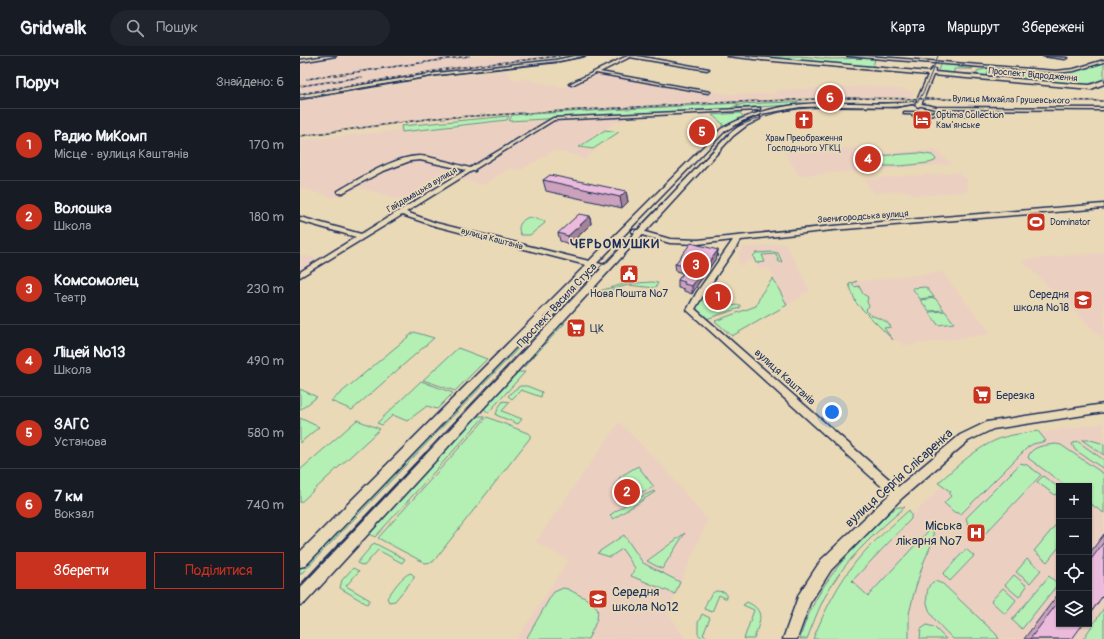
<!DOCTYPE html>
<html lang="uk">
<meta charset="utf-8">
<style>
:root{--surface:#171b24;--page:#20242c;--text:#f1f3f6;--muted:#9ea1a6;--line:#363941;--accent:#c8321e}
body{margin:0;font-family:Pangolin,sans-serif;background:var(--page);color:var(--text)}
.controls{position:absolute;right:12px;bottom:12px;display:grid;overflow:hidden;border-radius:0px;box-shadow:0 1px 3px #0004}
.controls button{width:36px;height:36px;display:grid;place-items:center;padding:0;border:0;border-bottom:1px solid var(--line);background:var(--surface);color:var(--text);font:20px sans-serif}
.you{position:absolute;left:532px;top:356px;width:14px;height:14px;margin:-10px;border:3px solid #fff;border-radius:50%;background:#1a73e8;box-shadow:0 0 0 6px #1a73e833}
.badge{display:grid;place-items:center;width:26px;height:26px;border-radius:50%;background:var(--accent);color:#fff;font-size:13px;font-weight:700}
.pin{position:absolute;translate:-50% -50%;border:2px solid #fff;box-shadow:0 1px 4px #0006}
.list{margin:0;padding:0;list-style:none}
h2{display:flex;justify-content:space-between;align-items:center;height:52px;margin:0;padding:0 16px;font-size:17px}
h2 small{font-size:13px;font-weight:400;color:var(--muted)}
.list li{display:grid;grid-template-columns:26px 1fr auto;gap:12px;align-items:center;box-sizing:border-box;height:72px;padding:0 16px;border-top:1px solid var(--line)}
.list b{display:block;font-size:15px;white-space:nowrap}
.list p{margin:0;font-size:13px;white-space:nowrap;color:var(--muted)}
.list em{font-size:13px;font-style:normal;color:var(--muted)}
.actions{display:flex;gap:8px;padding:12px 16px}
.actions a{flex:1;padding:9px 0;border:1px solid var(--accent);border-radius:0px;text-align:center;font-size:14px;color:var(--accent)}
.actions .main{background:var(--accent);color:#fff}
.icon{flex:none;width:22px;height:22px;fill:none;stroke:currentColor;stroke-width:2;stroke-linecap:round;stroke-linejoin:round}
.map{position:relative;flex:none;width:804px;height:583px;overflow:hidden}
header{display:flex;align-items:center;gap:24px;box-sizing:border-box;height:56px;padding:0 20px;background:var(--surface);border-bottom:1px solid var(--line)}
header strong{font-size:19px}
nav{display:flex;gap:22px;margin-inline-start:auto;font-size:14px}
.search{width:280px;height:36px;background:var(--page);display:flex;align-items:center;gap:10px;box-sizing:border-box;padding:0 14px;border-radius:22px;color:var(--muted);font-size:15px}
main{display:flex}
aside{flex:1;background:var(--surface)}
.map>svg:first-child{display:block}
.built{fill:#ebd0c1;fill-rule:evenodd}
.green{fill:#b4efb4;stroke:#688f89}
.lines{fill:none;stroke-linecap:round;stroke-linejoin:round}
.minor-casing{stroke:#1b2f5e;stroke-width:3}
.major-casing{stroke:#1b2f5e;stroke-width:3}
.minor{fill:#ead9b6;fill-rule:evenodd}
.major{fill:#ead9b6;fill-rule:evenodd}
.tram-far1{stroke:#1b2f5e;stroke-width:1}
.tram{stroke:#1b2f5e;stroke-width:1.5}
.rail-casing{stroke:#1b2f5e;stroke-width:1.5}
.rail{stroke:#ead9b6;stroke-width:1;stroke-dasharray:3;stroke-linecap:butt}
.wall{fill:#cba1bc;stroke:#1b2f5e}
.shaded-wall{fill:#a58399;stroke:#1b2f5e}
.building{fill:#ecbbdb;stroke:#1b2f5e}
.labels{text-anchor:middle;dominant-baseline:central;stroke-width:3.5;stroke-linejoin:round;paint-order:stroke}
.far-street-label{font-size:9px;fill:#1b2f5e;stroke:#ead9b6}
.far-poi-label{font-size:9px;fill:#1b2f5e;stroke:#ead9b6;text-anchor:start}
.poi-label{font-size:11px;fill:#1b2f5e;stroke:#ead9b6;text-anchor:start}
.street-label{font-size:11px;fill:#1b2f5e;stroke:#ead9b6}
.far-district-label{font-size:13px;font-weight:bold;letter-spacing:1px;fill:#1b2f5e;stroke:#ead9b6}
.near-street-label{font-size:13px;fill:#1b2f5e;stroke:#ead9b6}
.near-poi-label{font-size:13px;fill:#1b2f5e;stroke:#ead9b6;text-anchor:end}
</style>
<header>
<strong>Gridwalk</strong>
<div class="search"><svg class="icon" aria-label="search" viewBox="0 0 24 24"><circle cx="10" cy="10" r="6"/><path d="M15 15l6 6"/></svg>Пошук</div>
<nav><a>Карта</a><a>Маршрут</a><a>Збережені</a></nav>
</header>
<main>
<aside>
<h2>Поруч<small>Знайдено: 6</small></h2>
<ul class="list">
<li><span class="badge">1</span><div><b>Радио МиКомп</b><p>Місце · вулиця Каштанів</p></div><em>170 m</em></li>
<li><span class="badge">2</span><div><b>Волошка</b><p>Школа</p></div><em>180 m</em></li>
<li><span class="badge">3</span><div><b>Комсомолец</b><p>Театр</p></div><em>230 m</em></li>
<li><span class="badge">4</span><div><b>Ліцей №13</b><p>Школа</p></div><em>490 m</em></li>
<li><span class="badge">5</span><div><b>ЗАГС</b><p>Установа</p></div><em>580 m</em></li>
<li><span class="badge">6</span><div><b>7 км</b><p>Вокзал</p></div><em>740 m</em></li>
</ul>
<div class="actions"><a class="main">Зберегти</a><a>Поділитися</a></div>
</aside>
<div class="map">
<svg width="804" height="583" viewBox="0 0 804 583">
<rect width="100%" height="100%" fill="#ead9b6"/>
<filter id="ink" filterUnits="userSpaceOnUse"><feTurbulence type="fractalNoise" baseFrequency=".025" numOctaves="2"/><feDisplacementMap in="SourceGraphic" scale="8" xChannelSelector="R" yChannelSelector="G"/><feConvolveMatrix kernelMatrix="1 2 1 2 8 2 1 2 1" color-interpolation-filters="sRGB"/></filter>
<g filter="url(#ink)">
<g class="built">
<path d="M 40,0 L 253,0 L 143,13 L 0,37 L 0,5 Z"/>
<path d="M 205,14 L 215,24 L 220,22 L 265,31 L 296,17 L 428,38 L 476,37 L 474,34 L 572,30 L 614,35 L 612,41 L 516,41 L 201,56 L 117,64 L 0,78 L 0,45 L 130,23 Z"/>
<path d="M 324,62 L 327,64 L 315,67 L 277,92 L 294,95 L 284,104 L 275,99 L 254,95 L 221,114 L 210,112 L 185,129 L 161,124 L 254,65 Z"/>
<path d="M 247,64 L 112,147 L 60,132 L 34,142 L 0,132 L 0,84 L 109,73 L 125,75 L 191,67 Z"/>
<path d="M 566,91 L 572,98 L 635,93 L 653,108 L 499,120 L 484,96 Z"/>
<path d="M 659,116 L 668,124 L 666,127 L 668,133 L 666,136 L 615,140 L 608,135 L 574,137 L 563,123 Z"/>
<path d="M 486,187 L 510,235 L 501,238 L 503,240 L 487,249 L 469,212 L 459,213 L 457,208 L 454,208 L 453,205 L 445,205 L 446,209 L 439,209 L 438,197 L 444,191 Z"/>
<path d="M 804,196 L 804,284 L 721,204 Z"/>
<path d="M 0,198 L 20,203 L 0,215 Z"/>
<path d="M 642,216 L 692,278 L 602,290 L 599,285 L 595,285 L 556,247 L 549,228 L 552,226 Z"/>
<path d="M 319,366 L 362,409 L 408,464 L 369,553 L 370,560 L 386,583 L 217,583 L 268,504 L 235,486 Z"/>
<path d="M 804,367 L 804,583 L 516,583 L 546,523 L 667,406 L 716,380 ZM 759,430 L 789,430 L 789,568 L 759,568 Z"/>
</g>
<g class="green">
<path d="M 452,0 L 500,0 L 531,3 L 574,2 L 597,4 L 575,3 L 573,10 L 588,12 Z"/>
<path d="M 641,7 L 675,10 L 680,12 L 658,10 L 658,11 L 673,13 L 654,13 L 654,18 L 637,17 Z"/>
<path d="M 804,7 L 804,24 L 787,30 L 691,21 L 715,22 L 717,21 L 714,16 L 693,14 L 693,16 L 687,16 L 688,20 L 681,21 L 660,18 L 677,18 L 677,15 L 689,12 L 768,16 Z"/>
<path d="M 491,46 L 515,48 L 435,52 L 442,48 Z"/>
<path d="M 440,47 L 430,53 L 209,65 L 212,59 Z"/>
<path d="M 440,57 L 443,60 L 426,70 L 421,70 L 423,68 L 412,59 Z"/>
<path d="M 209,60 L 207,64 L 102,76 L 101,70 Z"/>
<path d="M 305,74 L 319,76 L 293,93 L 279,91 Z"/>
<path d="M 619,97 L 632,99 L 636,103 L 635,105 L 629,107 C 616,108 576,115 569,104 L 576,100 Z"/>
<path d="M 229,161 L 244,165 L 245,167 L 230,179 L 221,179 C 216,171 221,164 229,161 Z"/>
<path d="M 473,196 L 478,197 L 482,206 L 479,206 L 476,198 L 462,199 L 465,206 L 456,207 L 453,200 L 456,197 Z"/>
<path d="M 473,222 L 487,249 L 432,280 L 415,265 L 456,250 L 461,238 Z"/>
<path d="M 557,225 L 552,227 L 554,231 L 559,230 L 563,238 L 568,241 L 567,246 L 569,250 L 566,253 L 567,256 C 574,263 585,261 591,271 L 584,272 L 593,284 L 556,247 L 549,228 Z"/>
<path d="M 352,226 L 358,227 L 355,232 L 328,229 L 297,238 L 299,235 L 324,228 Z"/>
<path d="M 626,231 L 634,241 L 620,243 L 612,232 Z"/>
<path d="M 410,238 L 412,248 L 410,249 L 411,251 L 440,249 L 440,252 L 406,263 L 395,254 L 402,239 Z"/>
<path d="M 635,242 L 644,254 L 629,255 L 620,244 Z"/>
<path d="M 645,255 L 654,267 L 638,269 L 629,256 Z"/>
<path d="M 265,267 L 223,312 L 222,311 L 221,309 L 259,268 Z"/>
<path d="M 235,273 L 236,274 L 0,519 L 0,513 L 231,274 Z"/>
<path d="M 114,276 L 134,282 L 52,354 L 31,345 Z"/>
<path d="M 158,292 L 187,303 L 155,335 L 123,324 Z"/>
<path d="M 217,316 L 225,316 L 188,357 L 184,352 Z"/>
<path d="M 121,325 L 153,337 L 137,353 L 127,350 L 107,365 L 93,359 L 82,369 L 77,367 Z"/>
<path d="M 220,330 L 227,330 L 242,336 L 241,341 L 221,334 L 212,343 L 208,340 L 214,334 Z"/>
<path d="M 0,333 L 17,341 L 0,354 Z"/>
<path d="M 203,345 L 210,346 L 202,355 L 222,363 L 218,368 L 196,359 L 198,352 Z"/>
<path d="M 175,360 L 185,360 L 75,481 L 67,477 Z"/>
<path d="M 187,361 L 230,378 L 230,382 L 133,506 L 125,507 L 78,482 Z"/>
<path d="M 0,362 L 19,371 L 0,387 Z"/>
<path d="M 57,364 L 80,373 L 0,447 L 0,414 Z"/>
<path d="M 738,375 L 746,385 L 733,388 L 728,391 L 661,458 L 654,456 L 644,447 L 651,440 L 649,438 L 651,436 L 638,427 C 657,410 677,391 701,382 C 713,378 726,377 738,375 Z"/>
<path d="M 782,384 L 791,384 L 804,388 L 804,399 Z"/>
<path d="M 777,385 L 804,404 L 804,413 L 775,394 L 772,388 Z"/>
<path d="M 756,388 L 761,389 L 804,418 L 804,457 L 789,447 L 789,430 L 766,430 L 728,402 C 730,390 746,389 756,388 Z"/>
<path d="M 721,407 L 727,409 L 741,419 L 681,482 L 669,472 L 666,462 Z"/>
<path d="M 338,410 L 354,431 L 325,443 L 315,429 L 321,420 Z"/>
<path d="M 743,420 L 758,431 L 759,435 L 755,439 L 737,426 Z"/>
<path d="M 354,435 L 355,436 L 313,463 L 310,459 L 331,445 Z"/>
<path d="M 598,451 L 605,451 C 578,475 550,499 531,530 C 521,546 514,565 507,583 L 500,583 C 512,538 542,502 575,471 C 581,464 590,455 598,451 Z"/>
<path d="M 609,454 L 611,458 L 611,463 L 552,525 L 568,540 L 630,473 L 633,476 L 634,482 L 623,508 L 614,537 L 609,558 L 609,583 L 513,583 C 525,554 538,527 558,503 C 573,485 592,470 609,454 Z"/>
<path d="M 759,465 L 759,491 L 747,506 L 734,495 Z"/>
<path d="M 385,477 L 362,513 L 347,505 Z"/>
<path d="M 324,479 L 343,507 L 380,526 L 375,538 L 331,520 L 335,512 L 322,493 L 310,501 L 297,497 Z"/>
<path d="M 74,487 L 105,503 L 102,507 L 78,494 L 64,510 L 57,507 Z"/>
<path d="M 666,493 L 674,500 L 650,525 L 643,518 Z"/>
<path d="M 727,503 L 741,514 L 730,527 L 716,516 Z"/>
<path d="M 53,512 L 59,515 L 46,530 L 70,544 L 67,548 L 40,532 L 42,524 Z"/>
<path d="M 111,517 L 114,520 L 114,522 L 95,545 L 89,546 L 87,542 C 93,534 102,519 111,517 Z"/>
<path d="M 714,519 L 727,530 L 719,541 L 705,529 Z"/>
<path d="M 749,520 L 758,528 L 722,573 L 712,564 Z"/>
<path d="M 635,525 L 643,528 L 696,578 L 699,583 L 653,583 C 641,570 624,557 627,538 C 628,531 629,528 635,525 Z"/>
<path d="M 263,532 L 268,533 C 299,550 306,548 288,583 L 226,583 L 251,540 L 254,536 Z"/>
<path d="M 703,532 L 716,544 L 705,558 L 691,545 Z"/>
<path d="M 416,535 L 425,536 L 427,543 L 419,539 L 412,556 L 404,553 C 407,546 409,538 416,535 Z"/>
<path d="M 447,546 C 467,555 459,566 454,583 L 444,583 L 454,554 L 443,549 Z"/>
<path d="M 804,552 L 804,583 L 783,583 Z"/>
<path d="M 402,558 L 410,562 L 403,579 L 411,583 L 403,583 L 398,578 L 398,567 Z"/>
<path d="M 627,569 L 634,571 L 646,583 L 620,583 L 621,573 Z"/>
</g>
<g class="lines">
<defs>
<g id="minor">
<path d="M 26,0 L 36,0 L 0,6 L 0,4 Z"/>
<path d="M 327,0 L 337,0 L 409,13 L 407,14 L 330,1 L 300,16 L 410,36 L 408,37 L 296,17 L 272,29 L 269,28 Z"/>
<path d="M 427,0 L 442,0 L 465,3 L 463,4 Z"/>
<path d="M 743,0 L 767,2 L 765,3 Z"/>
<path d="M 612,46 L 636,51 L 804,52 L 804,54 L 636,53 L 612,48 L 596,51 L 541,50 L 500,51 L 461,58 L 442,65 L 425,75 L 297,207 L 305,209 L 335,177 L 332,176 L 332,174 L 338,174 L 429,78 L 442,68 L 458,61 L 460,61 L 460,63 L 446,70 L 433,80 L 345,176 L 370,183 L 398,184 L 533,170 L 804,148 L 804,152 L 533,174 L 441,184 L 404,238 L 395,253 L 598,431 L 660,379 L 687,366 L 804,348 L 804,356 L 693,373 L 668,385 L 602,442 L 531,514 L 510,547 L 497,583 L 483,583 L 499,538 L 521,504 L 590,438 L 387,254 L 397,236 L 433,184 L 398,188 L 370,187 L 342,179 L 5,547 L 0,549 L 0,532 L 301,213 L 293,211 L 5,510 L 0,511 L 0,496 L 286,209 L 132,169 L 102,159 L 0,221 L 0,216 L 56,181 L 0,165 L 0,161 L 61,178 L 166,114 L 120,104 L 110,105 L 81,116 L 42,137 L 38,137 L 38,135 C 61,122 93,101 119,100 C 131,100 157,109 170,112 L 253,62 L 460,52 L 460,53 L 458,54 L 254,64 L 175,113 L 175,115 L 172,115 L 106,156 L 136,167 L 289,205 L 421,73 C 460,51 498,46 542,47 C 565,47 589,49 612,46 Z"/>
<path d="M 606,56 L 681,57 L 683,58 L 681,59 L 604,58 L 604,56 Z"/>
</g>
<g id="major">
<path d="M 275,0 L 284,0 L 255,6 L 137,19 L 0,43 L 0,39 L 137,17 L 255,4 Z"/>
<path d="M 444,0 L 629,16 L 633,12 L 635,13 L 634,16 L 774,28 L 790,29 L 804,24 L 804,28 L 791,33 L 633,19 L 621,49 L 618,51 L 615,49 L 628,19 L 463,4 Z"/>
<path d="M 547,0 L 567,0 L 756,15 L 774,13 L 804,4 L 804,6 L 774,15 L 756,17 Z"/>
</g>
</defs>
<use href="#minor" class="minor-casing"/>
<use href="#major" class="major-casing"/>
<use href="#minor" class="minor"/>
<use href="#major" class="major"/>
<g class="tram-far1">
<path d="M 0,42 L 136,20 L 263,5 L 288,0"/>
<path d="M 124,398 L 300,211 L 435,72 C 458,61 482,54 508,52 C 528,50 605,55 616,47 C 623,42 634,9 638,0"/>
</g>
<path class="tram" d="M 0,529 L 125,397"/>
<defs>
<g id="rail">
<path d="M 7,23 L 169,0"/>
<path d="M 0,30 L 62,21"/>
<path d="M 0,38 L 147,13 L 259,0"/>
<path d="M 0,80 L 135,62 L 411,47 L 544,42 L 804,45"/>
</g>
</defs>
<use href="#rail" class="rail-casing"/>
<use href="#rail" class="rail"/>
</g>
<g class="wall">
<path d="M 612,59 L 630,64 L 629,66 L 619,67 L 612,60 Z"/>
<path d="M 243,124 L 326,135 L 328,146 L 322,152 L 246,135 Z"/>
<path d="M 290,160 L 291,168 L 270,188 L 260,185 L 258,177 Z"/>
<path d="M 418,194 L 417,201 L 398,228 L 392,238 L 384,235 L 384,233 L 378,232 L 378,224 L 383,217 L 376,215 L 375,208 Z"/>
<path d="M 410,234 L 428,246 L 428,248 L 414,249 Z"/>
<path d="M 804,478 L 804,538 L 789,559 L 789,498 Z"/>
<path d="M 759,537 L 759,568 L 772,583 L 724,583 Z"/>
</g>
<g class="shaded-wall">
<path d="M 326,135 L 328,146 L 322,152 L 320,141 Z"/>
<path d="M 290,160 L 291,168 L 270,188 L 268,180 Z"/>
<path d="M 418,194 L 417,201 L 398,228 L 392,238 L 392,230 L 398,221 Z"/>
</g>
<g class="building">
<path d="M 622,58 L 630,64 L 619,65 L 612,59 Z"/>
<path d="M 250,119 L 326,135 L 320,141 L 243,124 Z"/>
<path d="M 279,158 L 290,160 L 268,180 L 258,177 Z"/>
<path d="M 391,187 L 418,194 L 398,221 L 392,230 L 384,228 L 385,226 L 378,224 L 388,211 L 375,208 Z"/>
<path d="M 414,230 L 425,235 L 428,246 L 414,247 L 410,234 Z"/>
<path d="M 804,486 L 804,538 L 789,559 L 789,506 Z"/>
<path d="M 759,545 L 759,568 L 783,568 L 772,583 L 730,583 Z"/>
</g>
</g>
<defs>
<symbol id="church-square" viewBox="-11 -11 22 22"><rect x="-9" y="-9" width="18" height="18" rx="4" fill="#c8321e" stroke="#ead9b6"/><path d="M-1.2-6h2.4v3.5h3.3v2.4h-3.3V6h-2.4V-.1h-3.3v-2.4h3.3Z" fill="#fff"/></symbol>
<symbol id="hotel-square" viewBox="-11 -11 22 22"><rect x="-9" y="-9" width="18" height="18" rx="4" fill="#c8321e" stroke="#ead9b6"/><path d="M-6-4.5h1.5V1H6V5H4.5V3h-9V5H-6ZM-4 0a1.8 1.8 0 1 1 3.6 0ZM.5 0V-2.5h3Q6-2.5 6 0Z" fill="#fff"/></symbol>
<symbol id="stadium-square" viewBox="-11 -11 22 22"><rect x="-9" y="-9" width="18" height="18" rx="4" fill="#c8321e" stroke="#ead9b6"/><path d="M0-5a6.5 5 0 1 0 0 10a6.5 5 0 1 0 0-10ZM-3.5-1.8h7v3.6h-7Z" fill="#fff"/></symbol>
<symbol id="civic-square" viewBox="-11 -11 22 22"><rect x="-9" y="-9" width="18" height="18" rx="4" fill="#c8321e" stroke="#ead9b6"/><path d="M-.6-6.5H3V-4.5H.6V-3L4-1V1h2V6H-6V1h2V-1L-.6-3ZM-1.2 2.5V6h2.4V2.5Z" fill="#fff"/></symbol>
<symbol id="school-square" viewBox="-11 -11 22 22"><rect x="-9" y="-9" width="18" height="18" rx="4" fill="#c8321e" stroke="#ead9b6"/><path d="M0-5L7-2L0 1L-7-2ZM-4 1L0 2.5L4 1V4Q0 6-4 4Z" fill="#fff"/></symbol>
<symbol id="supermarket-square" viewBox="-11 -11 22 22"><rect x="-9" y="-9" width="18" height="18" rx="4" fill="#c8321e" stroke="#ead9b6"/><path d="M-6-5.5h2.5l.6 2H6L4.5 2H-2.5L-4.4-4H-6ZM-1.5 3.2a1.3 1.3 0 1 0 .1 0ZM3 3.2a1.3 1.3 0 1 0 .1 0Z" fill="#fff"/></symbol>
<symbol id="hospital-square" viewBox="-11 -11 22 22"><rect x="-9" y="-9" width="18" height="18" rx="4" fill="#c8321e" stroke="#ead9b6"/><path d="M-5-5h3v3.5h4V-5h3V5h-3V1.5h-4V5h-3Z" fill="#fff"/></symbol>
</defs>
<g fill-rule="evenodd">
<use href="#church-square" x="493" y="53" width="22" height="22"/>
<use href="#hotel-square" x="611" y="53" width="22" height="22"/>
<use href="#stadium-square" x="725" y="155" width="22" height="22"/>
<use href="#civic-square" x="318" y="207" width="22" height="22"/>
<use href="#school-square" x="772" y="233" width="22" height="22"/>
<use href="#supermarket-square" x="265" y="261" width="22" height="22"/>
<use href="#supermarket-square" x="671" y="328" width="22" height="22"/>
<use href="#hospital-square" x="665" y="466" width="22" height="22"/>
<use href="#school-square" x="287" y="532" width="22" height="22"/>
</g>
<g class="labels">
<g class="far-street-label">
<text transform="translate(733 19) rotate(5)">Проспект Відродження</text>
<text transform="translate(711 44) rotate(1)">Вулиця Михайла Грушевського</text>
<text transform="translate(122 134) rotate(-31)">Гайдамацька вулиця</text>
<text transform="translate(563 161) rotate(-4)">Звенигородська вулиця</text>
<text transform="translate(192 183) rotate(15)">вулиця Каштанів</text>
</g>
<g class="far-poi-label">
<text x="636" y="59">Optima Collection<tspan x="636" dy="10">Кам’янське</tspan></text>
<text x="504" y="82" text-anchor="middle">Храм Преображення<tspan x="504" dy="10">Господнього УГКЦ</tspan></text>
<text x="750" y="166">Dominator</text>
</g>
<g class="poi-label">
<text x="329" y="237" text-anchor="middle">Нова Пошта №7</text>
<text x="769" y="238" text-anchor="end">Середня<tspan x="769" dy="13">школа №18</tspan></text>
<text x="290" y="272">ЦК</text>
<text x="696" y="339">Березка</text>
</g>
<g class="street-label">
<text transform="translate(257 249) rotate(-47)">Проспект Василя Стуса</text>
<text transform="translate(485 321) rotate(42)">вулиця Каштанів</text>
</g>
<g class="far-district-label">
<text x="315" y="188">ЧЕРЬОМУШКИ</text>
</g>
<g class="near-street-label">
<text transform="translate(599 422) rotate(-42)">вулиця Сергія Слісаренка</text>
</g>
<g class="near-poi-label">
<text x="662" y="470">Міська<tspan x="662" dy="15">лікарня №7</tspan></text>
<text x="312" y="536" text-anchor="start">Середня<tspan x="312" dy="15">школа №12</tspan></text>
</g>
</g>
</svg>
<div class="controls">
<button>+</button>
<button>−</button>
<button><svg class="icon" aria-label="locate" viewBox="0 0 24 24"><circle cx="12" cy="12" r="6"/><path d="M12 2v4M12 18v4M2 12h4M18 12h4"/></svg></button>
<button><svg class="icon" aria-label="layers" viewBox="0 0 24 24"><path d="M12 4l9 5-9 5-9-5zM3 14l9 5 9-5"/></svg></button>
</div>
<div class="you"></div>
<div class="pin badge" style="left:418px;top:241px">1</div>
<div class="pin badge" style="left:327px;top:436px">2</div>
<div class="pin badge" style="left:396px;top:209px">3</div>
<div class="pin badge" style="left:568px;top:103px">4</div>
<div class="pin badge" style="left:402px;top:76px">5</div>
<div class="pin badge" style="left:530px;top:42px">6</div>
</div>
</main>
